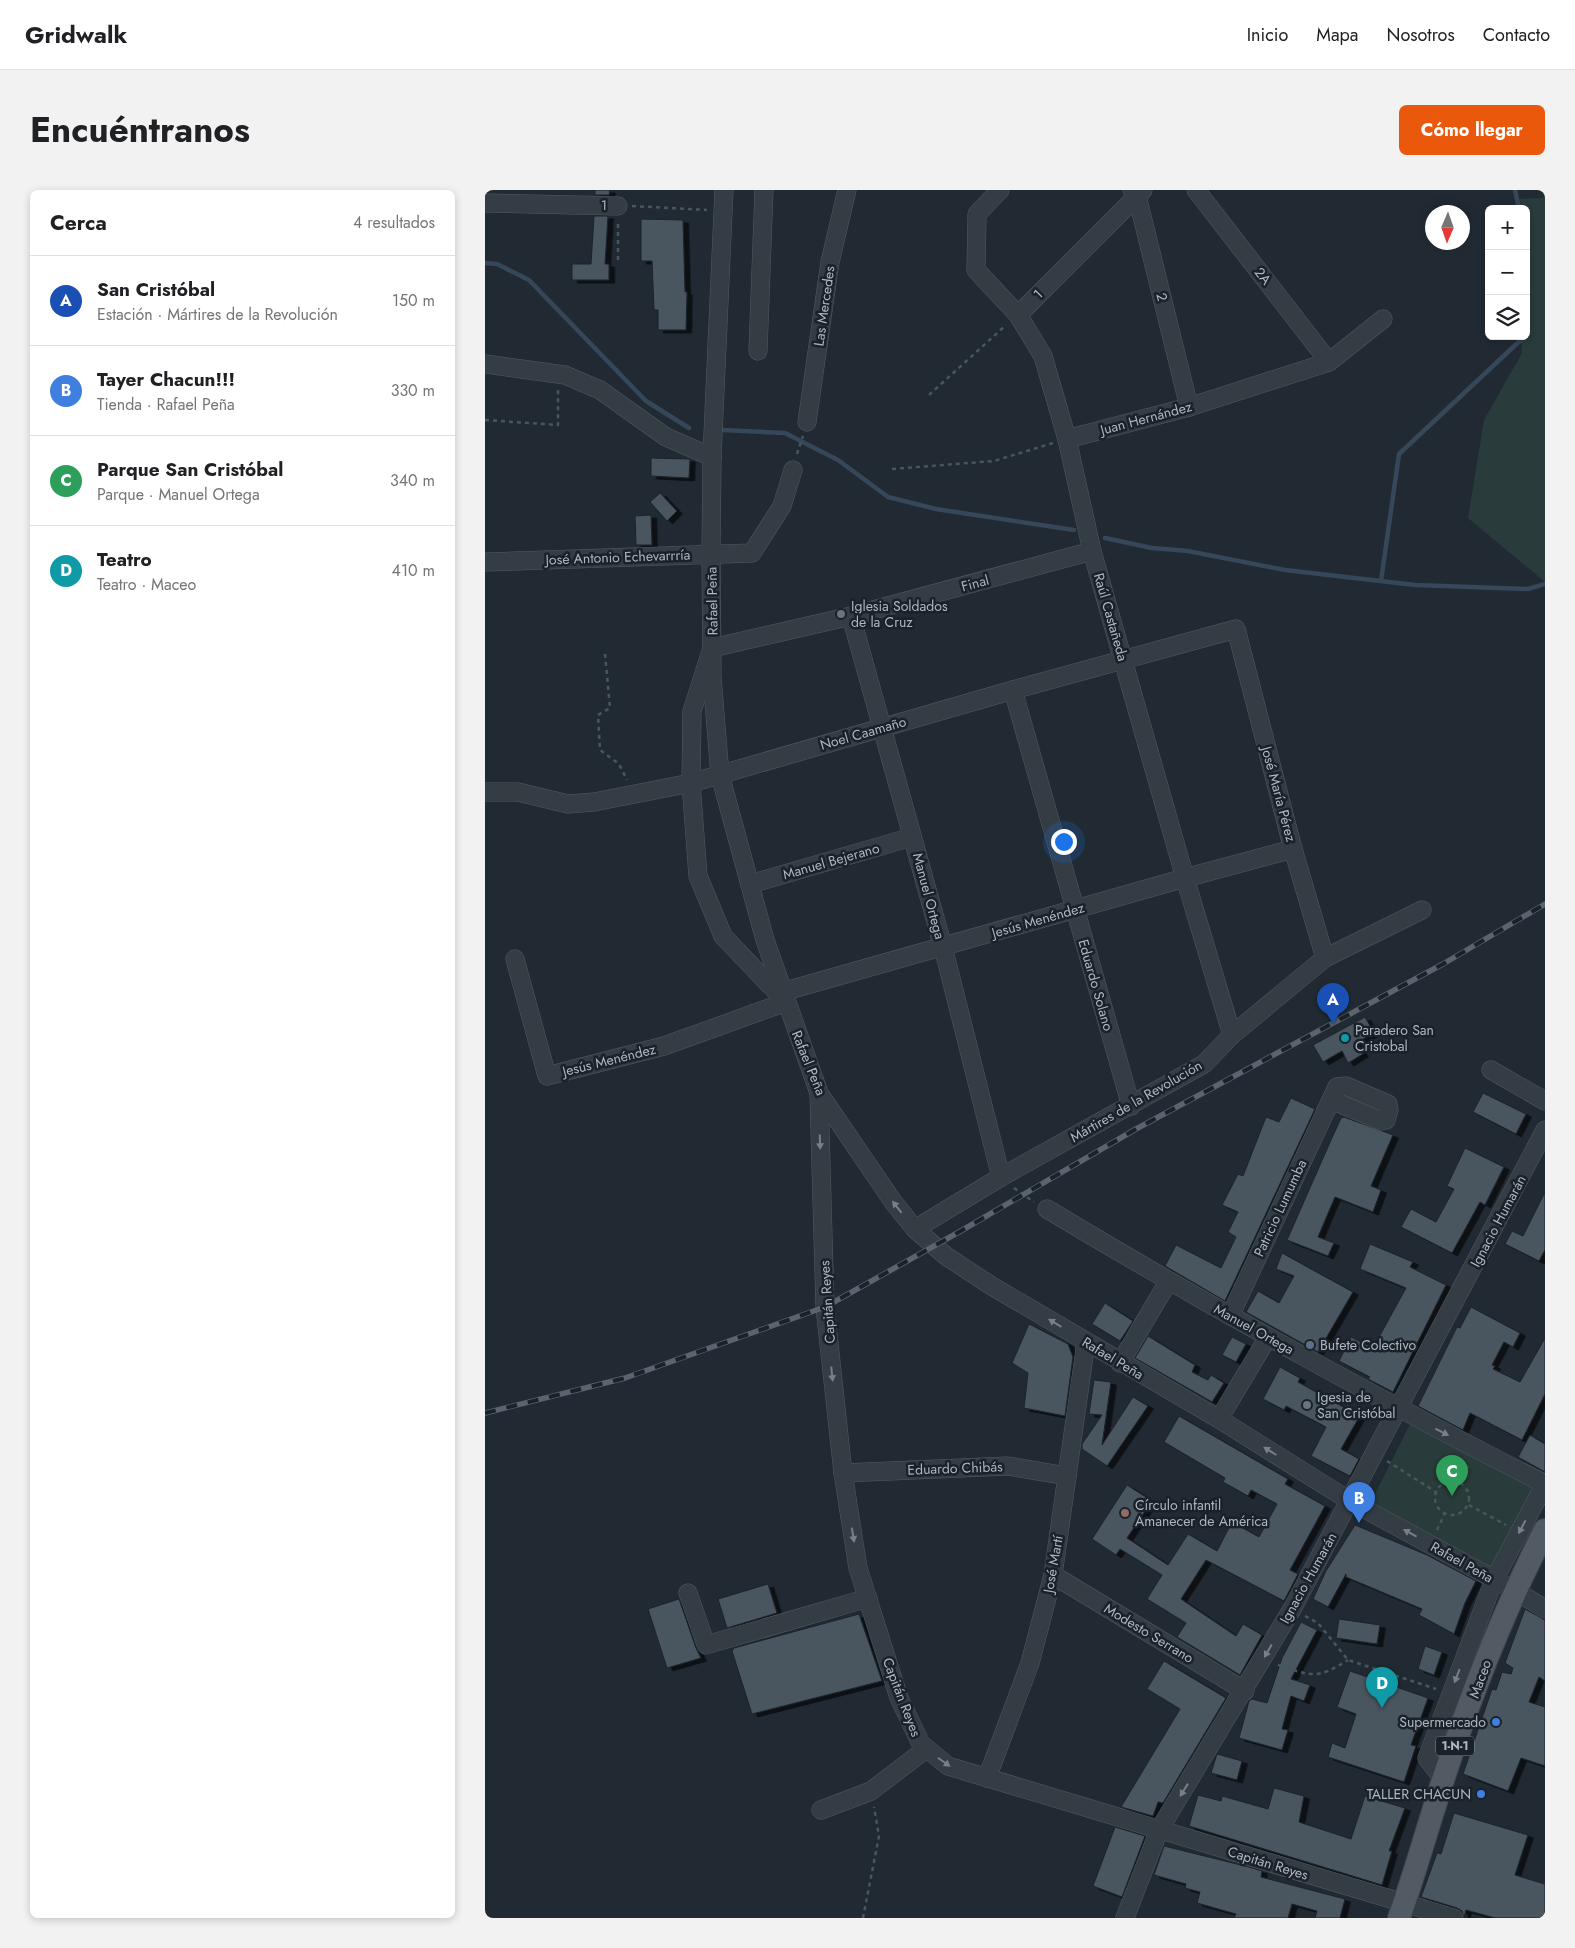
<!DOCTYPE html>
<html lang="es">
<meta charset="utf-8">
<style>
:root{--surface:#fff;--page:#f2f2f2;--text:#202124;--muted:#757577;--line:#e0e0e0;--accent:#ea580c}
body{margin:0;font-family:Jost,sans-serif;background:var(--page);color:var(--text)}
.controls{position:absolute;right:15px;top:15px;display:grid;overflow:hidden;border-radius:8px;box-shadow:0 2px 8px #0003}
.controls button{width:45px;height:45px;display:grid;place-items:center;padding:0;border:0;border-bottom:1px solid var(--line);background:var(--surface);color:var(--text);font:25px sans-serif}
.compass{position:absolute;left:940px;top:15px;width:45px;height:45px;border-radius:50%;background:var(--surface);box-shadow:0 2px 8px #0003;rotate:182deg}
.you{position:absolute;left:578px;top:651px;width:18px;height:18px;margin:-12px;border:4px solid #fff;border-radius:50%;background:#1a73e8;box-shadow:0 0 0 8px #1a73e833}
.badge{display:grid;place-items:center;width:32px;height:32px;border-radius:50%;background:var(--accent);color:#fff;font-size:16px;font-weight:700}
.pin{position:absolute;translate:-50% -41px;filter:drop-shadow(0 1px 2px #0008)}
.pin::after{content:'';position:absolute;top:26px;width:18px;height:15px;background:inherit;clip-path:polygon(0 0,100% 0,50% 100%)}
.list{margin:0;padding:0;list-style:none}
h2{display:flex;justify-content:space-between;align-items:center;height:65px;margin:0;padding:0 20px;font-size:21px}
h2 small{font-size:16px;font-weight:400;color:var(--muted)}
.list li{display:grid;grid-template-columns:32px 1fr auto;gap:15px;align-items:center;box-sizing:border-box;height:90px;padding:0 20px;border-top:1px solid var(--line)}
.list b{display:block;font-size:19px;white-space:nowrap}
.list p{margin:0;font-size:16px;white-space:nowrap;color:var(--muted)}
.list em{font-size:16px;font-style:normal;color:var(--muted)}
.icon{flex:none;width:28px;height:28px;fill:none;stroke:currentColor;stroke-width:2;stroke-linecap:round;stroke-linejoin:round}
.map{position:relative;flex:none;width:1060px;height:1728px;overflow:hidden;border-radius:8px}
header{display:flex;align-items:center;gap:30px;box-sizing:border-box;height:70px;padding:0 25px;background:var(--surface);border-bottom:1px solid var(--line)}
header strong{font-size:24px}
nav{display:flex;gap:28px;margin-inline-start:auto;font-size:18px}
.intro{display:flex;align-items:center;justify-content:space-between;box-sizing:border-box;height:120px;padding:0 30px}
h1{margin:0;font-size:35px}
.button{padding:12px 22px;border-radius:8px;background:var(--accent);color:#fff;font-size:18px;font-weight:700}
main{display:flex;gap:30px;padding:0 30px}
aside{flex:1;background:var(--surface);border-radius:8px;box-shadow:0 2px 8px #0003}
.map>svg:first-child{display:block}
.green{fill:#293b3a}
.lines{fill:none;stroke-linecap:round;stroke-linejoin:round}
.stream{stroke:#364759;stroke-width:4.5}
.building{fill:#4a545f;stroke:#1c232b;filter:url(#shadow)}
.minor-casing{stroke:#525a62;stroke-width:19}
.major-casing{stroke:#3e454e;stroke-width:24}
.path{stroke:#465859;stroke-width:2.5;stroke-dasharray:4 4;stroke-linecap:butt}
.minor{stroke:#343c44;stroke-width:18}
.major{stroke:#525b64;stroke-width:22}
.rail-casing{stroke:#5a636e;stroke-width:5.5}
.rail{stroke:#1a2129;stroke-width:4;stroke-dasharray:11;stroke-linecap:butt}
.oneway{fill:#778089}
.worship-dot{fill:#6b7280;stroke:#1a2129;stroke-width:2}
.culture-dot{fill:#0f9aa8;stroke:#1a2129;stroke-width:2}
.service-dot{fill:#5c6f8a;stroke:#1a2129;stroke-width:2}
.education-dot{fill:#8d6e63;stroke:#1a2129;stroke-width:2}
.shop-dot{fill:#3f7fe0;stroke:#1a2129;stroke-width:2}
.labels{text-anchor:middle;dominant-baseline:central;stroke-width:5;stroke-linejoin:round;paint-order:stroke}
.shield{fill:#1a2129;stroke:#828a93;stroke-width:1}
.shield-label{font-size:12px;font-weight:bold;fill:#aeb7c1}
.street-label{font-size:14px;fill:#aeb7c1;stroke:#1a2129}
.poi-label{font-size:14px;fill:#aeb7c1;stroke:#1a2129;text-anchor:start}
</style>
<header>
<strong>Gridwalk</strong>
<nav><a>Inicio</a><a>Mapa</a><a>Nosotros</a><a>Contacto</a></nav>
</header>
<div class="intro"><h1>Encuéntranos</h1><a class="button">Cómo llegar</a></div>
<main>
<aside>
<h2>Cerca<small>4 resultados</small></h2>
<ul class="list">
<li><span class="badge" style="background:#1a4fb4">A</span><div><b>San Cristóbal</b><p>Estación · Mártires de la Revolución</p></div><em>150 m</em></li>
<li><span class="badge" style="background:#3f7fe0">B</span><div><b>Tayer Chacun!!!</b><p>Tienda · Rafael Peña</p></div><em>330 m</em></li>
<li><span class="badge" style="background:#2e9e5b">C</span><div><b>Parque San Cristóbal</b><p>Parque · Manuel Ortega</p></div><em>340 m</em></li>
<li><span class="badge" style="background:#0f9aa8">D</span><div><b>Teatro</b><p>Teatro · Maceo</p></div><em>410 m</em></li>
</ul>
</aside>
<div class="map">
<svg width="1060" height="1728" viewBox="0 0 1060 1728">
<defs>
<filter id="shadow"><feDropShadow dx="5.5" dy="3" stdDeviation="0" flood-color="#0009"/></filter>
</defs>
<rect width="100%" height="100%" fill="#212a33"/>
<g class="green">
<path d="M 1060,8 L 1060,392 L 983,328 L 999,230 L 1037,163 L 1036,146 L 1041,146 L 1041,19 L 1032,19 L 1032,9 Z"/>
<path d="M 927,1230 L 1050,1295 L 1006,1384 L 884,1316 Z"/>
</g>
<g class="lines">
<g class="stream">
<path d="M 1030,0 L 1034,19"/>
<path d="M 0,73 L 12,74 L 44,90 L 161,211 L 204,238"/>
<path d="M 238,240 L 300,243 L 353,270 L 403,307 L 451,319 L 589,340"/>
<path d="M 620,348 L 667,358 L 703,361 L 800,380 L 930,395 L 1043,399 L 1060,394"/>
<path d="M 896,391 L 914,264 L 1040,146"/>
</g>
</g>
<g class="building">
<path d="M 110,0 L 125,0 L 124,5 L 110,5 Z"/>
<path d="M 109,26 L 123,26 L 120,74 L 124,74 L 124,90 L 87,90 L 87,74 L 106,74 Z"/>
<path d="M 156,29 L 198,30 L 200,102 L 202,102 L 201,140 L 173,140 L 173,120 L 169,120 L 167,71 L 156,71 Z"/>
<path d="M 166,268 L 205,269 L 204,288 L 166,286 Z"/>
<path d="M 175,303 L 192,321 L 182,331 L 165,312 Z"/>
<path d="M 166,325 L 167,355 L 151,355 L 150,326 Z"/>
<path d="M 880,827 L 889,843 L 871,853 L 878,864 L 863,873 L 857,861 L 838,872 L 828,855 Z"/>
<path d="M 998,903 L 1041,924 L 1031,944 L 988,922 Z"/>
<path d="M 806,908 L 830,919 L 740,1111 L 680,1076 L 691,1055 L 736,1078 L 751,1047 L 743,1042 L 753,1022 L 737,1015 L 753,984 L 758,986 L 781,927 L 794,932 Z"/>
<path d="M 859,927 L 908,945 L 886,996 L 896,1000 L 888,1022 L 850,1007 L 833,1047 L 849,1053 L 843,1066 L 802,1050 L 846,950 L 856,928 Z"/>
<path d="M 980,958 L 1019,977 L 1000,1015 L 995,1012 L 967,1063 L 916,1037 L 926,1019 L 951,1032 L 969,999 L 962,996 Z"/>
<path d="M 1060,1002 L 1060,1060 L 1054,1071 L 1020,1054 L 1027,1041 L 1038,1046 Z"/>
<path d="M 885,1054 L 928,1072 L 925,1077 L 961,1095 L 908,1202 L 883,1189 L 885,1187 L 854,1171 L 866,1147 L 888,1158 L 921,1098 L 875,1079 Z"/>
<path d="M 797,1063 L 868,1102 L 833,1162 L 761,1122 L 773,1101 L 794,1113 L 809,1086 L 791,1079 Z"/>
<path d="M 620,1113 L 648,1131 L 635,1151 L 607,1134 Z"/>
<path d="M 986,1117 L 1035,1143 L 1028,1157 L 1019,1152 L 1007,1175 L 1010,1176 L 1008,1179 L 1035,1192 L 1060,1148 L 1060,1204 L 1037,1250 L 985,1223 L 978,1240 L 933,1216 L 972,1137 L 975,1138 Z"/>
<path d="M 544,1134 L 583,1154 L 588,1167 L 580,1226 L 539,1218 L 543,1183 L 527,1173 Z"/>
<path d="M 663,1146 L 710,1175 L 707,1182 L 723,1190 L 726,1185 L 739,1193 L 727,1212 L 650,1168 Z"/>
<path d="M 747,1147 L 761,1154 L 751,1172 L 737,1165 Z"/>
<path d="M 795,1177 L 815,1188 L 813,1192 L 860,1218 L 862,1214 L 877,1222 L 856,1259 L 874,1269 L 865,1286 L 826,1266 L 841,1237 L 801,1216 L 799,1220 L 778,1209 Z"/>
<path d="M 609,1190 L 626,1192 L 617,1255 L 648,1207 L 663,1216 L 622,1276 L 597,1259 L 597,1254 L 617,1225 L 604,1224 Z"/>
<path d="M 694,1226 L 803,1289 L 800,1294 L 840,1316 L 805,1380 L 813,1384 L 799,1411 L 721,1370 L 696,1409 L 751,1446 L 758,1434 L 777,1445 L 755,1485 L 692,1447 L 701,1433 L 662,1409 L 677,1385 L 635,1359 L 631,1365 L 607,1349 L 642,1295 L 667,1311 L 642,1348 L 683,1375 L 703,1344 L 732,1361 L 747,1332 L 774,1347 L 792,1314 L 766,1300 L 763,1306 L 738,1292 L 740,1288 L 679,1252 Z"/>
<path d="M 1045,1245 L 1060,1254 L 1060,1282 L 1033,1267 Z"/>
<path d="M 870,1335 L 942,1365 L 991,1391 L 980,1413 L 969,1444 L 934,1425 L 937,1419 L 861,1387 L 861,1384 L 843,1417 L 828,1409 L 841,1381 Z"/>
<path d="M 283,1394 L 292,1423 L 242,1438 L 233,1409 Z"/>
<path d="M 194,1409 L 211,1458 L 216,1468 L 182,1478 L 163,1419 Z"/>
<path d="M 1040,1419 L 1060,1430 L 1060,1491 L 1054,1487 L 1044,1512 L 1060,1517 L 1060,1576 L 1036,1568 L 1023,1601 L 978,1584 L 1007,1499 L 1011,1500 L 1017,1482 L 1026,1484 L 1028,1478 L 1020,1473 Z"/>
<path d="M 374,1424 L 397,1491 L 267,1524 L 247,1461 L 249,1458 Z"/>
<path d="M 854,1429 L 895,1435 L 892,1454 L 851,1448 Z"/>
<path d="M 816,1432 L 832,1440 L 806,1489 L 825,1495 L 819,1511 L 806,1506 L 797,1539 L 803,1540 L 797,1560 L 754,1548 L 764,1511 L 767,1509 L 782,1513 L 797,1468 Z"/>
<path d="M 940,1456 L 957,1462 L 949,1485 L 933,1479 Z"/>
<path d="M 679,1471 L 741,1508 L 678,1613 L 673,1612 L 668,1626 L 636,1617 L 695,1519 L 662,1499 Z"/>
<path d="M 865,1481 L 943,1508 L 926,1555 L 931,1556 L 919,1592 L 843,1567 L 847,1553 L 860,1558 L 871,1524 L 852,1517 Z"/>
<path d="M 732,1564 L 757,1571 L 752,1590 L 726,1583 Z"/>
<path d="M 789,1598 L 819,1606 L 814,1632 L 866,1649 L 880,1606 L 920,1618 L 904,1661 L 907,1661 L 897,1695 L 704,1636 L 713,1605 L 736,1611 L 737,1606 L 783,1619 Z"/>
<path d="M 969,1623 L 1043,1645 L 1030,1685 L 1060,1694 L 1060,1728 L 1010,1728 L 981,1720 L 979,1728 L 977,1721 L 972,1718 L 936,1707 L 952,1663 L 956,1664 Z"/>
<path d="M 630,1637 L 660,1646 L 637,1707 L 608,1696 Z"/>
<path d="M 679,1656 L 764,1677 L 777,1681 L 776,1687 L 860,1709 L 855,1728 L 830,1728 L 832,1721 L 807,1714 L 803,1728 L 749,1728 L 751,1724 L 712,1713 L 715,1702 L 700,1698 L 701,1694 L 669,1685 Z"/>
</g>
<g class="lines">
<defs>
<g id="minor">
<path d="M 239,0 L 227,267 L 226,363 L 227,487 L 235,585 L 280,750 L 334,903 L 409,1013 L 430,1039 L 461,1066 L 505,1095 L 734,1229 L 865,1311 L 1029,1400 L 1060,1419"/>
<path d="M 515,0 L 492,24 L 491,80 L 533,125 L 558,166 L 582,249 L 607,361 L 700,688 L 747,845"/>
<path d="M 647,0 L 652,6 L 704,217"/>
<path d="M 711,0 L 844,172"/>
<path d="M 0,13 L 133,16"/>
<path d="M 533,125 L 658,0"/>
<path d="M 273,161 L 279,0"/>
<path d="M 0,174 L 80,185 L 115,200 L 181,247 L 227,267"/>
<path d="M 322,232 L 345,72 L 362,0"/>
<path d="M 582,249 L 704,217 L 844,172 L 898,129"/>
<path d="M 0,372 L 267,363 L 297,316 L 308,280"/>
<path d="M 366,426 L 458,757 L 516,987"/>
<path d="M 528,500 L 646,916"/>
<path d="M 0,602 L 33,602 L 83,614 L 109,612 L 206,593 L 528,500 L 751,439 L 808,659 L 840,768"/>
<path d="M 265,694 L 427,647"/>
<path d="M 30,769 L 62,886 L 179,856 L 301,812 L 238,746 L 213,686 L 206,593 L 207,521 L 227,458 L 366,426 L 607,361"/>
<path d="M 297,802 L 700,688 L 808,659"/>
<path d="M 1006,880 L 1060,911"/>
<path d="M 334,904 L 340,1117 L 358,1283 L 373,1378 L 414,1508 L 436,1554 L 463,1576 L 969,1728"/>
<path d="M 562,1019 C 725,1117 891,1208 1060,1294"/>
<path d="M 430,1039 L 516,987 L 719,874 L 747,845 L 840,768 L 937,720"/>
<path d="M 745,1126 L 852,897 L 861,896 L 903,914 L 904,920 L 901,930 L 896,931 L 846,910"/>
<path d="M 635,1173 L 683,1092"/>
<path d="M 734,1229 L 783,1147"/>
<path d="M 358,1283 L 523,1276 L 582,1286"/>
<path d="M 568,1385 L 760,1501"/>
<path d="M 203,1403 L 221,1455 L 383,1408"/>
<path d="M 502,1588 L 545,1473 L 568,1385 L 601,1152"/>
<path d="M 958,1589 L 942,1568 L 1009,1390 L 1060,1294"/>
<path d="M 336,1620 L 386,1601 L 441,1559"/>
<path d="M 640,1728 L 674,1640 L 807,1419 L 1060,940"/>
</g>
<path id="major" d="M 914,1728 C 930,1683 943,1636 958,1590 C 986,1504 1019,1420 1060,1340"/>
</defs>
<use href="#minor" class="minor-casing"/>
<use href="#major" class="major-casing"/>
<g class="path">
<path d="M 147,16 L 222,20"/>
<path d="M 133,70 L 133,31"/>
<path d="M 444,205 L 521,135"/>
<path d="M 0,230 L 73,235 L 73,200"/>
<path d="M 312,264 L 318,246"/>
<path d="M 407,279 L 509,271 L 568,253"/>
<path d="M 120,464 L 125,518 L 113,525 L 115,560 L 134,574 L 142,590"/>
<path d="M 529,998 L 549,1012"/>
<path d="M 902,1271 L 951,1302"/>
<circle cx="967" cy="1308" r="17"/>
<path d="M 973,1293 L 985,1273"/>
<path d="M 984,1315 L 1021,1335"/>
<path d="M 952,1340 L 960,1323"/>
<path d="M 820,1426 L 833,1433 L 863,1470 L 951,1499"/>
<path d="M 793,1475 C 827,1486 831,1490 863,1470"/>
<path d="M 378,1728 L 394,1646 L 389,1617"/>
</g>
<use href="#minor" class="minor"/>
<use href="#major" class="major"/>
<defs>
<path id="rail" d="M 0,1223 L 140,1188 L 340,1117 L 474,1042 L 651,939 L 958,774 L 1060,714"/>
</defs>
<use href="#rail" class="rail-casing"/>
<use href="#rail" class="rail"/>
</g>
<defs><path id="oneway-solid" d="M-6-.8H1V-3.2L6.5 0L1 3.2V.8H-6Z" transform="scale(1.25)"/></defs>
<g class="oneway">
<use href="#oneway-solid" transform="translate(335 952) rotate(88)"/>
<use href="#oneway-solid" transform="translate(412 1017) rotate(-128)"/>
<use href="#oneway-solid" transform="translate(570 1133) rotate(-149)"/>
<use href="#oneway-solid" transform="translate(347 1184) rotate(84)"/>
<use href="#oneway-solid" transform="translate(957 1242) rotate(27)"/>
<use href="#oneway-solid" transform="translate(785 1261) rotate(-148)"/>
<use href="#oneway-solid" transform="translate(1037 1337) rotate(118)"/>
<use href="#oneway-solid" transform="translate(925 1343) rotate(-151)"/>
<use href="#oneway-solid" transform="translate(368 1345) rotate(81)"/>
<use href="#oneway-solid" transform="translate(783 1461) rotate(120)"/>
<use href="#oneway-solid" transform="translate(972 1486) rotate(111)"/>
<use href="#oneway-solid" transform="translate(459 1572) rotate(35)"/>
<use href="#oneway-solid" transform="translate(699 1600) rotate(122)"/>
</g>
<g class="worship-dot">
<circle cx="356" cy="424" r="5"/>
<circle cx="822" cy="1215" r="5"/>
</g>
<circle class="culture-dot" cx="860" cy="848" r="5"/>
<circle class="service-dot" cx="825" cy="1155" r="5"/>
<circle class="education-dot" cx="640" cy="1323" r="5"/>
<g class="shop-dot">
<circle cx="1011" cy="1532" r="5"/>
<circle cx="996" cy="1604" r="5"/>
</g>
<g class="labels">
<rect class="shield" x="951" y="1546.5" width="38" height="19" rx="4"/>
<g class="shield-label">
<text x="970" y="1556">1-N-1</text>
</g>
<g class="street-label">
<text transform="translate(119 15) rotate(1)">1</text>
<text transform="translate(778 86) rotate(52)">2A</text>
<text transform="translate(553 104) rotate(-45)">1</text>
<text transform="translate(677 107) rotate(76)">2</text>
<text transform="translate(339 116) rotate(-82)">Las Mercedes</text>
<text transform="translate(661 228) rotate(-15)">Juan Hernández</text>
<text transform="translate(133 367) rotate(-2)">José Antonio Echevarrría</text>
<text transform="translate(490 393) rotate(-15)">Final</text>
<text transform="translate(227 411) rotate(-91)">Rafael Peña</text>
<text transform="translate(626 427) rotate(74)">Raúl Castañeda</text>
<text transform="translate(378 543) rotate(-16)">Noel Caamaño</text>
<text transform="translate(794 604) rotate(75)">José María Pérez</text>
<text transform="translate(346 671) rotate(-16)">Manuel Bejerano</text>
<text transform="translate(444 706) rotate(75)">Manuel Ortega</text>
<text transform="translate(553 730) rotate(-16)">Jesús Menéndez</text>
<text transform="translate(611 795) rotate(74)">Eduardo Solano</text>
<text transform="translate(124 870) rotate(-14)">Jesús Menéndez</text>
<text transform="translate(324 873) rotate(68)">Rafael Peña</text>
<text transform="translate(651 911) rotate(-30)">Mártires de la Revolución</text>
<text transform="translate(795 1018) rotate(-65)">Patricio Lumumba</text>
<text transform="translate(1013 1031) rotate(-62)">Ignacio Humarán</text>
<text transform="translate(342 1112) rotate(-94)">Capitán Reyes</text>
<text transform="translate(769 1139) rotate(29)">Manuel Ortega</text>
<text transform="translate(628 1168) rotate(31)">Rafael Peña</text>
<text transform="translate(470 1278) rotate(-2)">Eduardo Chibás</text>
<text transform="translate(977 1372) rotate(29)">Rafael Peña</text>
<text transform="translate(568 1374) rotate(-80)">José Martí</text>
<text transform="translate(823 1388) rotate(-61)">Ignacio Humarán</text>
<text transform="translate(664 1443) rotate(31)">Modesto Serrano</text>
<text transform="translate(995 1489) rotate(-70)">Maceo</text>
<text transform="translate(417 1507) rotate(69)">Capitán Reyes</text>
<text transform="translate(783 1673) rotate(17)">Capitán Reyes</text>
</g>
<g class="poi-label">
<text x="366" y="416">Iglesia Soldados<tspan x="366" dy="16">de la Cruz</tspan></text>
<text x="870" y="840">Paradero San<tspan x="870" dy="16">Cristobal</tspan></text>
<text x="835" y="1155">Bufete Colectivo</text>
<text x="832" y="1207">Igesia de<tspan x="832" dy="16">San Cristóbal</tspan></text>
<text x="650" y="1315">Círculo infantil<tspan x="650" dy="16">Amanecer de América</tspan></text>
<text x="1001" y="1532" text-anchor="end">Supermercado</text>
<text x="986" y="1604" text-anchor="end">TALLER CHACUN</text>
</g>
</g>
</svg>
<div class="controls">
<button>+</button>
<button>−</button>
<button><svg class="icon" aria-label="layers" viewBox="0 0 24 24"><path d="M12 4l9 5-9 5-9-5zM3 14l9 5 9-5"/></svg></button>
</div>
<svg class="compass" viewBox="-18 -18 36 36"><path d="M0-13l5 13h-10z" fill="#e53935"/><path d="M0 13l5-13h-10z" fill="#757577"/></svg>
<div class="you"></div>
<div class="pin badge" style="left:848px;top:834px;background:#1a4fb4">A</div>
<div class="pin badge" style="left:874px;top:1333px;background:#3f7fe0">B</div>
<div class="pin badge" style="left:967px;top:1306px;background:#2e9e5b">C</div>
<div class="pin badge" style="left:897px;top:1518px;background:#0f9aa8">D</div>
</div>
</main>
